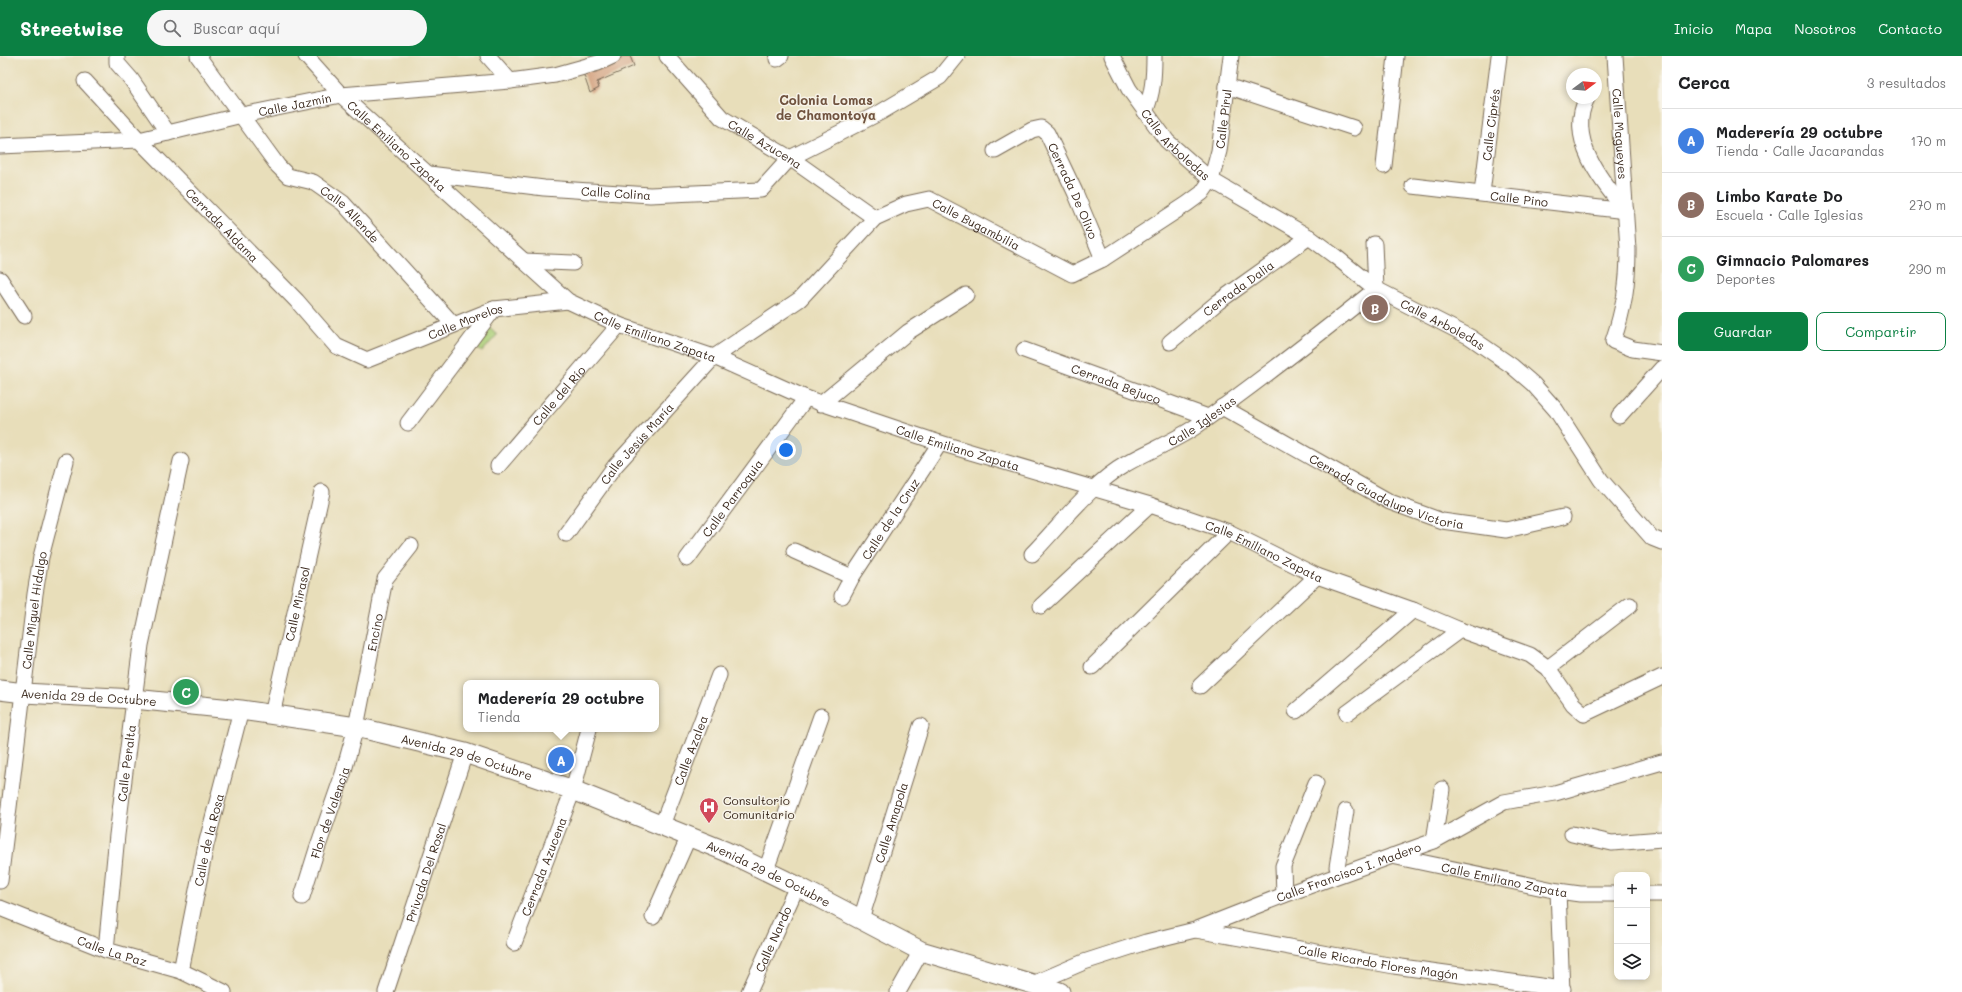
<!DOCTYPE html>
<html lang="es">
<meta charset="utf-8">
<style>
:root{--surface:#fff;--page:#f6f6f6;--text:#202124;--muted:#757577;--line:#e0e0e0;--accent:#0b8043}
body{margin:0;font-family:Mali,sans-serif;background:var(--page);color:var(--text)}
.controls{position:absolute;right:12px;bottom:12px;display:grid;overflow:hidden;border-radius:8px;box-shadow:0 2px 6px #0003}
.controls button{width:36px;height:36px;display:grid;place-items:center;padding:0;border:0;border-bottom:1px solid var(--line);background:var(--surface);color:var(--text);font:20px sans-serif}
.compass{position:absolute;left:1566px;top:12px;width:36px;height:36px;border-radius:50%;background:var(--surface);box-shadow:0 2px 6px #0003;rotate:74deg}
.you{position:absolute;left:786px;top:394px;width:14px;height:14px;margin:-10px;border:3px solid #fff;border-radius:50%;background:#1a73e8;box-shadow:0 0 0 6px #1a73e833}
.badge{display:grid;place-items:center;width:26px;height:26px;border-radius:50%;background:var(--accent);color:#fff;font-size:13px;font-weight:700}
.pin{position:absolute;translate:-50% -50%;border:2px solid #fff;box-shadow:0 1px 4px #0006}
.popup{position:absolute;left:463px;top:624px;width:196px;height:52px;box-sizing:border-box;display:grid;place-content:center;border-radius:8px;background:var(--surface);filter:drop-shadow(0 1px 3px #0005);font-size:13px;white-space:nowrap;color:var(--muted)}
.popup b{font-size:15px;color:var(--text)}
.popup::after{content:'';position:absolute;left:50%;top:100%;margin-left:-8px;border:8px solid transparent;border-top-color:var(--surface)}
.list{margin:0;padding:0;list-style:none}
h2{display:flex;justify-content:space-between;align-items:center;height:52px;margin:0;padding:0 16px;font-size:17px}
h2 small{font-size:13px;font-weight:400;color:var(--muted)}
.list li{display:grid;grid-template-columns:26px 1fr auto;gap:12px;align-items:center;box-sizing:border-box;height:64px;padding:0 16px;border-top:1px solid var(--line)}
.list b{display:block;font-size:15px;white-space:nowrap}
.list p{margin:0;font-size:13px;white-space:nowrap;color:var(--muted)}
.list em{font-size:13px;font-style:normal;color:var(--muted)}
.actions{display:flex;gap:8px;padding:12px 16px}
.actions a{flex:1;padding:9px 0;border:1px solid var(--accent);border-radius:8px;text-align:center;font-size:14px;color:var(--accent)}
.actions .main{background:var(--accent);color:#fff}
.icon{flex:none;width:22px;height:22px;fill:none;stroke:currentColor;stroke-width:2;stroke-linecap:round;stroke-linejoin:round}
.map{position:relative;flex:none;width:1662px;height:936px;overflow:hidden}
header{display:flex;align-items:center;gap:24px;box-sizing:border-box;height:56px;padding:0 20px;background:var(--accent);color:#fff}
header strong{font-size:19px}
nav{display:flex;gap:22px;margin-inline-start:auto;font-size:14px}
.search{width:280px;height:36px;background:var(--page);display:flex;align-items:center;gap:10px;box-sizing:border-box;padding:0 14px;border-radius:22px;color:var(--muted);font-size:15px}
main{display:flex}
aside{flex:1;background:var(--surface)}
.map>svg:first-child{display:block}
.green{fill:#abcf78;stroke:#737c4b}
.building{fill:#d29f7b}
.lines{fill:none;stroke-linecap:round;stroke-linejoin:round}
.minor-casing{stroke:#786955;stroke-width:17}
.tertiary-casing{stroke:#786955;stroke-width:21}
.minor{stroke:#fff;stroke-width:15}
.tertiary{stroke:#fff;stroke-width:19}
.labels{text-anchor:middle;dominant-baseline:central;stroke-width:3;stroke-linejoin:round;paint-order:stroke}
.street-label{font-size:12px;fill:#3b2a1e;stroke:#f7f3e8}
.poi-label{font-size:12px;fill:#3b2a1e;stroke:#f7f3e8;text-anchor:start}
.neighbourhood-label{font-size:13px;font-weight:bold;fill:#70533f;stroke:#f7f3e8}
</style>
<header>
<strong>Streetwise</strong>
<div class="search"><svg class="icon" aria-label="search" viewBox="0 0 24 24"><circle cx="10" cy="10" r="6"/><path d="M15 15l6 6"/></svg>Buscar aquí</div>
<nav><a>Inicio</a><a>Mapa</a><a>Nosotros</a><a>Contacto</a></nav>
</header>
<main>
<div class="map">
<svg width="1662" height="936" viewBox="0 0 1662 936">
<rect width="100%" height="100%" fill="#f7f3e8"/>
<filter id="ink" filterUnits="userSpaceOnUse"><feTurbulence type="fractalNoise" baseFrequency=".025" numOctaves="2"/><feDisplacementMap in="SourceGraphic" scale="8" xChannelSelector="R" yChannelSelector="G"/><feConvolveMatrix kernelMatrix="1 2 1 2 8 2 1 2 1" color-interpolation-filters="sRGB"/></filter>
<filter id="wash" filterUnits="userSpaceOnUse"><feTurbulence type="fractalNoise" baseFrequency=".012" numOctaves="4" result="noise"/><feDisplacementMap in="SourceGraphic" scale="16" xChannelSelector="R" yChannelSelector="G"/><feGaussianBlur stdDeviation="0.9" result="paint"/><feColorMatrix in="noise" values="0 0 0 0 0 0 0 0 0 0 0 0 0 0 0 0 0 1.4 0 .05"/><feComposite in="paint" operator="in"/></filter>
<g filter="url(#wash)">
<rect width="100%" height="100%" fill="#e8deba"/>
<path class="green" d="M 486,269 L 497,279 L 482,296 L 471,287 Z"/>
<g id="blocks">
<path class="building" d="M 610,0 L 630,0 L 634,10 L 597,26 L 599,32 L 590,37 L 581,11 Z"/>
</g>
</g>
<g filter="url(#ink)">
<use href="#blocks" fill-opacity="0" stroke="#786955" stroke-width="1"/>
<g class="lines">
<defs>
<g id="minor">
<path d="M 117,0 L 117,7 L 131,23 L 168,77"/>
<path id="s1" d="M 198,0 L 278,110 L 288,120 L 313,126 L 343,147 L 453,268"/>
<path id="s2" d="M 306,0 L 341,39 L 568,245 L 619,269 L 714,301 L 806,342 L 940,387 L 1150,449 L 1229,476 L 1317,520 L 1413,554 L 1460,574 L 1530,599 L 1548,612 L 1573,648 L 1584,658 L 1662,621"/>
<path d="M 488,0 L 510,25"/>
<path id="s3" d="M 667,0 L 722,62 L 790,102 L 875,162"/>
<path id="s4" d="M 1112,0 L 1129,33 L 1167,85 L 1211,124 L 1309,181 L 1336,201 L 1376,233 L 1470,281 L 1512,310 L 1533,328 L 1556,354 L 1601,424 L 1652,482 L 1662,486"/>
<path id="s5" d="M 1615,0 L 1628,193 C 1628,227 1624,253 1613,285 L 1633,293 L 1662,297"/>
<path d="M 777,3 L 781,0"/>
<path id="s6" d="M 85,25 L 139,84 L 297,245 L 336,290 L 367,304 L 494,253 L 568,245"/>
<path d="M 1227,30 L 1354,72"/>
<path d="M 1587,42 C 1566,82 1601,125 1626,155"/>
<path d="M 1145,56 C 1153,37 1154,20 1154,0"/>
<path id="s7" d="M 0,90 L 139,84 L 242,59 L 341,39 L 510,25 L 555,19 L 598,7 L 613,0"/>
<path id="s8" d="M 995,95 L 1032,74 L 1041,72 L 1047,77 L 1075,136 L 1103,203"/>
<path d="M 1384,110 L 1396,0"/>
<path id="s9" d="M 429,118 L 544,132 L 650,139 L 761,134 L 790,102 L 881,56 L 940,21 L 957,0"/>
<path id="s10" d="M 1413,130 L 1626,155"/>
<path id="s11" d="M 1482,137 L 1499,0"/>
<path d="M 1374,188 L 1376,233"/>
<path d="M 524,205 L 573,207"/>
<path d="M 0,223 L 24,260"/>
<path id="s12" d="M 1170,286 L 1218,246 L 1309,181"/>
<path id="s13" d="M 1024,294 L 1208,361"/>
<path d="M 821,348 L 908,276 L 966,239"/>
<path id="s14" d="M 1222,351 L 1390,446 L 1442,465 L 1506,474 L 1563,461"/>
<path d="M 1619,360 L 1662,312"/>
<path d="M 408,367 L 494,253"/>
<path id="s15" d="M 498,410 L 619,269"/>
<path id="s16" d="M 566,478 L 615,410 L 714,301 L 800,243 L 875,162 L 906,148 L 929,143 L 1072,218 L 1103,203 L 1187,148 L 1202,137 L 1211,124 L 1219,95 L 1231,0"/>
<path d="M 794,495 L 852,521"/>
<path id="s17" d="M 1032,498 C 1059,470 1092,427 1126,408 C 1148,395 1173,386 1195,371 C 1257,327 1317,280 1376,233"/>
<path id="s18" d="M 687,503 L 806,342"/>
<path id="s19" d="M 842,540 L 852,521 L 940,387"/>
<path d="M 1041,550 L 1150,449"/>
<path d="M 1092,611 L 1229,476"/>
<path d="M 1548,612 L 1630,549"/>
<path d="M 1200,630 L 1317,520"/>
<path d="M 1296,655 L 1413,554"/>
<path d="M 1347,657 L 1460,574"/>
<path id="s20" d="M 272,659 L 322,436"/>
<path id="s21" d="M 662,769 L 719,619"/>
<path d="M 1572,778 L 1612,787 L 1662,783"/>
<path d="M 1434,785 L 1442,733"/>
<path id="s22" d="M 1392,800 L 1558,835 L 1580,838 L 1617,838"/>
<path d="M 766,814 L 821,660"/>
<path d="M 1341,818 L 1337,811 L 1346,755"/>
<path id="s23" d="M 0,825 L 35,538 L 41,501 L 66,405"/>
<path d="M 1558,835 L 1562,936"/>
<path d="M 1647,838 L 1662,838"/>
<path d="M 1284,839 L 1283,810 L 1316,727"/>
<path id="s24" d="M 302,841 L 317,793 L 343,718 L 356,671 L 385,523 L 411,490"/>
<path id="s25" d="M 0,852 L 106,894 L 181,915 L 224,936"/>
<path d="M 653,861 L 689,780"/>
<path id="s26" d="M 861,863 L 921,670"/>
<path id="s27" d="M 1196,874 L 1394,910 L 1563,933"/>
<path id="s28" d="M 514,887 L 573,734 L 589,673"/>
<path id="s29" d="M 106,894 L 117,779 L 141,589 L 181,405"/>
<path id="s30" d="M 181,915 L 206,789 L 241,654"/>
<path id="s31" d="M 1035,927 L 1084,906 L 1146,886 L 1195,874 L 1284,839 L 1434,785 L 1504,746 L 1555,737 L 1662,706"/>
<path id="s32" d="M 386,936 L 465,697"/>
<path id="s33" d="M 749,936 L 797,830"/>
<path d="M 898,936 L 921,895"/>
</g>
<g id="tertiary">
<path id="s34" d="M 0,634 L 24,637 L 134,643 L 241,654 L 356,671 L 465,697 L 573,734 L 725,795 L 797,830 L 921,895 L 1060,936"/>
</g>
</defs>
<use href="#minor" class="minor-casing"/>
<use href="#tertiary" class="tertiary-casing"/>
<use href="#minor" class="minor"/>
<use href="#tertiary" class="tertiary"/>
</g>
</g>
<defs>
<symbol id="hospital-pin" viewBox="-11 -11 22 30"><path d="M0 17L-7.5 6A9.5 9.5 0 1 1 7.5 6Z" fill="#d1495b" stroke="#f7f3e8"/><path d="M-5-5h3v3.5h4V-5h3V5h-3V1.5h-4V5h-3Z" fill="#fff"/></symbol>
</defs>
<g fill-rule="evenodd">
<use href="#hospital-pin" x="698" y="740" width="22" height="30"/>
</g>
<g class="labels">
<g class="street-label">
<text stroke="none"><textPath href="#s7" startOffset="299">Calle Jazmín</textPath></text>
<text stroke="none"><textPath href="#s16" startOffset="896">Calle Pirul</textPath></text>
<text stroke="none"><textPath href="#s11" startOffset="69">Calle Ciprés</textPath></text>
<text stroke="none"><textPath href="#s5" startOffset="78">Calle Magueyes</textPath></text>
<text stroke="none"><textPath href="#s3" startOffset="133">Calle Azucena</textPath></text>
<text stroke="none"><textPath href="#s4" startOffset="110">Calle Arboledas</textPath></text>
<text stroke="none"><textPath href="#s2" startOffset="128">Calle Emiliano Zapata</textPath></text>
<text stroke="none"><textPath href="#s8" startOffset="123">Cerrada De Olivo</textPath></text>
<text stroke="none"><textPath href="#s9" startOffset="188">Calle Colina</textPath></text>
<text stroke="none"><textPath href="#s10" startOffset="107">Calle Pino</textPath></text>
<text stroke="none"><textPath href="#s1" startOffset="225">Calle Allende</textPath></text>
<text stroke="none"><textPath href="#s16" startOffset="556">Calle Bugambilia</textPath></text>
<text stroke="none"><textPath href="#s6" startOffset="199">Cerrada Aldama</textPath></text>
<text stroke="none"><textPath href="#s12" startOffset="87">Cerrada Dalia</textPath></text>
<text stroke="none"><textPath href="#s6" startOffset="505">Calle Morelos</textPath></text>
<text stroke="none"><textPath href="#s4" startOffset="434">Calle Arboledas</textPath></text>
<text stroke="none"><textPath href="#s2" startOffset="453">Calle Emiliano Zapata</textPath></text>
<text stroke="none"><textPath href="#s13" startOffset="98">Cerrada Bejuco</textPath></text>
<text stroke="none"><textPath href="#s15" startOffset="93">Calle del Río</textPath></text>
<text stroke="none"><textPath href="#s17" startOffset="218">Calle Iglesias</textPath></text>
<text stroke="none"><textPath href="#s16" startOffset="115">Calle Jesús María</textPath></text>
<text stroke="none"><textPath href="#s2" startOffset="776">Calle Emiliano Zapata</textPath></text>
<text stroke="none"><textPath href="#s14" startOffset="186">Cerrada Guadalupe Victoria</textPath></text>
<text stroke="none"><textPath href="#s18" startOffset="76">Calle Parroquia</textPath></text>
<text stroke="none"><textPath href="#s19" startOffset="91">Calle de la Cruz</textPath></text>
<text stroke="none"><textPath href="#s2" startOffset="1100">Calle Emiliano Zapata</textPath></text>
<text stroke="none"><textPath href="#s20" startOffset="114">Calle Mirasol</textPath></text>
<text stroke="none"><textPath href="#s23" startOffset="273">Calle Miguel Hidalgo</textPath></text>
<text stroke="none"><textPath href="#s24" startOffset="275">Encino</textPath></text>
<text stroke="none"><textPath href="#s34" startOffset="89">Avenida 29 de Octubre</textPath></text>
<text stroke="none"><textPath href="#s21" startOffset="80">Calle Azalea</textPath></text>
<text stroke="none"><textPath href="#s34" startOffset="473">Avenida 29 de Octubre</textPath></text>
<text stroke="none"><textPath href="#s29" startOffset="188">Calle Peralta</textPath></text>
<text stroke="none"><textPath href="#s24" startOffset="89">Flor de Valencia</textPath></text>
<text stroke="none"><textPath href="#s26" startOffset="101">Calle Amapola</textPath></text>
<text stroke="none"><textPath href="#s30" startOffset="134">Calle de la Rosa</textPath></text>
<text stroke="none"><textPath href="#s28" startOffset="82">Cerrada Azucena</textPath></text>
<text stroke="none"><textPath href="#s32" startOffset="126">Privada Del Rosal</textPath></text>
<text stroke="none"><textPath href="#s31" startOffset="333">Calle Francisco I. Madero</textPath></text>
<text stroke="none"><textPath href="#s34" startOffset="797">Avenida 29 de Octubre</textPath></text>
<text stroke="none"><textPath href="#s22" startOffset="115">Calle Emiliano Zapata</textPath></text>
<text stroke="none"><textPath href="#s33" startOffset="58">Calle Nardo</textPath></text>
<text stroke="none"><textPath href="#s25" startOffset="120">Calle La Paz</textPath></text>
<text stroke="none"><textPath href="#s27" startOffset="185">Calle Ricardo Flores Magón</textPath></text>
</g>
<g class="poi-label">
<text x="723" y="744">Consultorio<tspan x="723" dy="14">Comunitario</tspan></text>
</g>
<g class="neighbourhood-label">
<text x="826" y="43">Colonia Lomas<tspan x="826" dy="15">de Chamontoya</tspan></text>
</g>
</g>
</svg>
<div class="controls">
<button>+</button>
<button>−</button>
<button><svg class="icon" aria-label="layers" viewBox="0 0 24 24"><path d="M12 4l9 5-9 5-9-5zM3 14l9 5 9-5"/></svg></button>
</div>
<svg class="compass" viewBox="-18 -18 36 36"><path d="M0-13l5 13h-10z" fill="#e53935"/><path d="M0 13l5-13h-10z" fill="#757577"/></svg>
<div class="you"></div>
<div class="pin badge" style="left:561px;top:704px;background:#3f7fe0">A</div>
<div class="popup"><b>Maderería 29 octubre</b>Tienda</div>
<div class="pin badge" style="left:1375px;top:252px;background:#8d6e63">B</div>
<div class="pin badge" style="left:186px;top:636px;background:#2e9e5b">C</div>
</div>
<aside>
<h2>Cerca<small>3 resultados</small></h2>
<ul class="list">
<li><span class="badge" style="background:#3f7fe0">A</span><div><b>Maderería 29 octubre</b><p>Tienda · Calle Jacarandas</p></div><em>170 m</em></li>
<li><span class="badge" style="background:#8d6e63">B</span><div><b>Limbo Karate Do</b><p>Escuela · Calle Iglesias</p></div><em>270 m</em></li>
<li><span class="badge" style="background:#2e9e5b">C</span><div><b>Gimnacio Palomares</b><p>Deportes</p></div><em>290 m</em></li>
</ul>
<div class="actions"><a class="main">Guardar</a><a>Compartir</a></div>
</aside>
</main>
